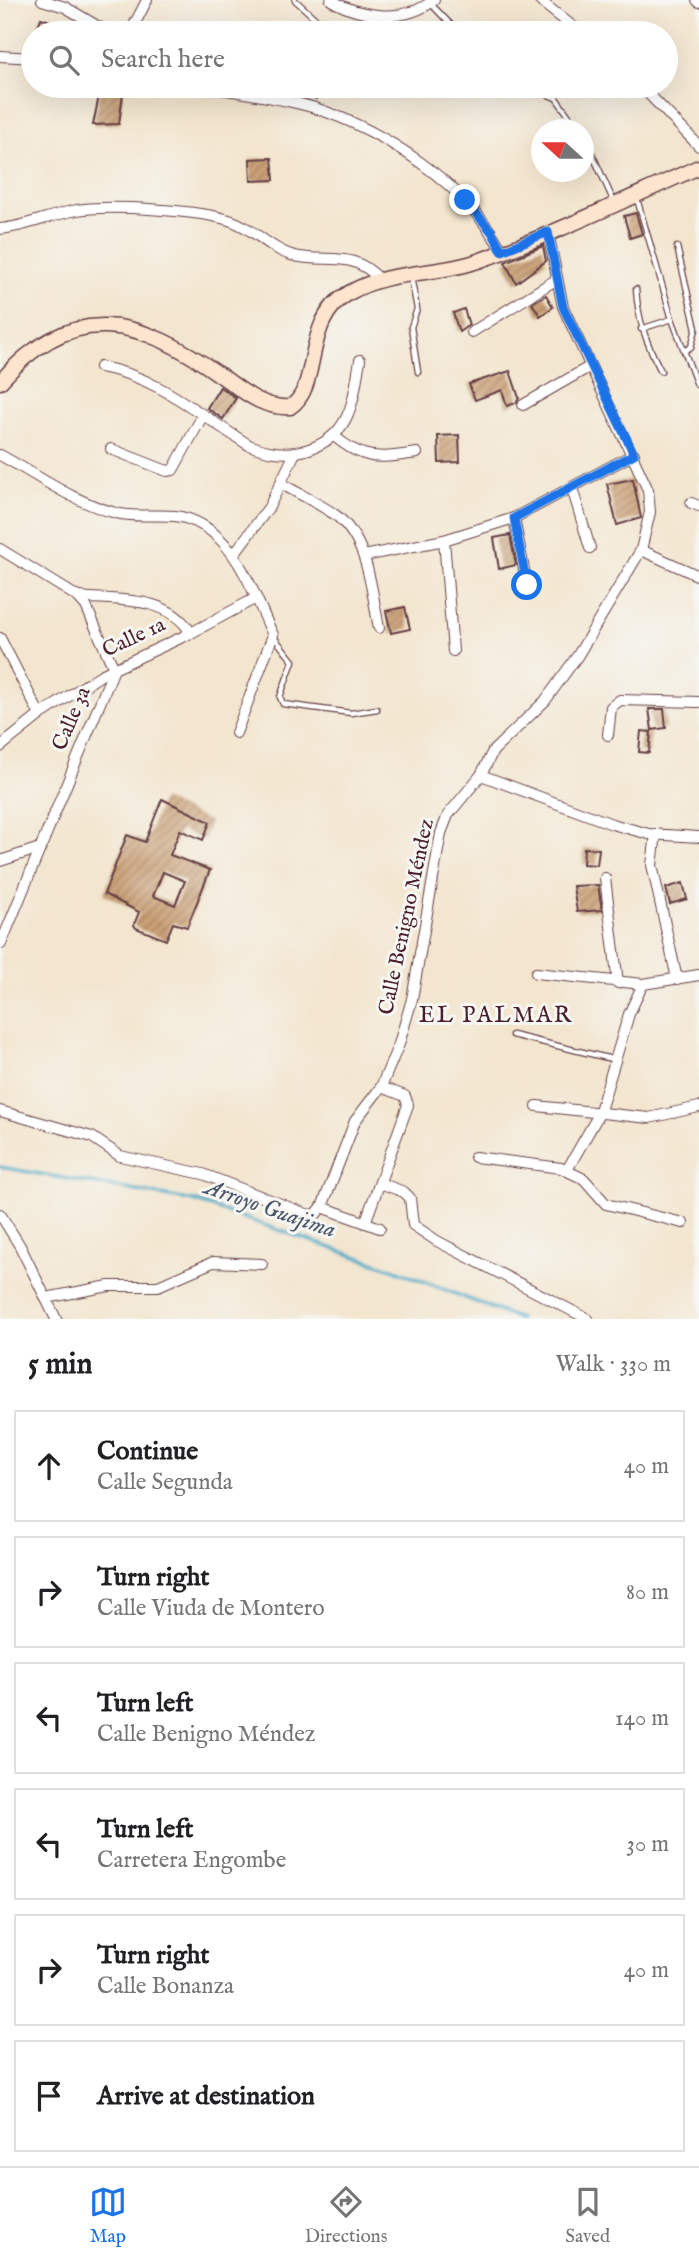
<!DOCTYPE html>
<meta charset="utf-8">
<style>
:root{--surface:#fff;--page:#f6f6f6;--text:#202124;--muted:#757577;--line:#e0e0e0;--accent:#1a73e8}
body{margin:0;font-family:"IM FELL English",serif;background:var(--page);color:var(--text)}
.compass{position:absolute;left:531px;top:119px;width:63px;height:63px;border-radius:50%;background:var(--surface);box-shadow:0 7px 28px #0002;rotate:291deg}
.stop{position:absolute;width:21px;height:21px;margin:-16px;border:5px solid #1a73e8;border-radius:50%;background:#fff}
.stop.end{background:#1a73e8;border-color:#fff;box-shadow:0 2px 7px #0008}
.list{margin:0;padding:0;list-style:none}
h2{display:flex;justify-content:space-between;align-items:center;height:91px;margin:0;padding:0 28px;font-size:30px}
h2 small{font-size:23px;font-weight:400;color:var(--muted)}
.list li{display:grid;grid-template-columns:46px 1fr auto;gap:21px;align-items:center;box-sizing:border-box;height:112px;margin:0 14px 14px;padding:0 14px;border:2px solid var(--line);border-radius:0px}
.list b{display:block;font-size:26px;white-space:nowrap}
.list p{margin:0;font-size:23px;white-space:nowrap;color:var(--muted)}
.list em{font-size:23px;font-style:normal;color:var(--muted)}
.icon{flex:none;width:38px;height:38px;fill:none;stroke:currentColor;stroke-width:2;stroke-linecap:round;stroke-linejoin:round}
.map{position:relative;flex:none;width:699px;height:1319px;overflow:hidden}
.search{position:absolute;background:var(--surface);box-shadow:0 7px 28px #0002;left:21px;right:21px;top:21px;height:77px;display:flex;align-items:center;gap:18px;box-sizing:border-box;padding:0 24px;border-radius:38px;color:var(--muted);font-size:26px}
.sheet{height:847px;background:var(--surface)}
nav{display:flex;justify-content:space-around;align-items:center;box-sizing:border-box;height:98px;border-top:2px solid var(--line);background:var(--surface);font-size:19px;color:var(--muted)}
nav a{display:grid;justify-items:center;gap:4px}
nav .on{color:var(--accent)}
.map>svg:first-child{display:block}
.lines{fill:none;stroke-linecap:round;stroke-linejoin:round}
.stream{stroke:#49a9c8;stroke-width:3.5}
.building{fill:url(#building-hatch);fill-rule:evenodd}
.lane-casing{stroke:#633d43;stroke-width:7}
.street-casing{stroke:#633d43;stroke-width:12}
.secondary-casing{stroke:#633d43;stroke-width:17}
.lane{stroke:#fff;stroke-width:4.5}
.street{stroke:#fff;stroke-width:10}
.secondary{stroke:#fbe5cf;stroke-width:14}
.route{stroke:#1a73e8;stroke-width:9}
.labels{text-anchor:middle;dominant-baseline:central;stroke-width:6;stroke-linejoin:round;paint-order:stroke}
.street-label{font-size:21px;fill:#4a1f2b;stroke:#f6f6f2}
.neighbourhood-label{font-size:23px;letter-spacing:2px;fill:#4a1f2b;stroke:#f6f6f2}
.water-label{font-size:23px;font-style:italic;fill:#4a566a;stroke:#f6f6f2}
</style>
<div class="map">
<svg width="699" height="1319" viewBox="0 0 699 1319">
<defs>
<pattern id="building-hatch" width="6" height="6" patternUnits="userSpaceOnUse" patternTransform="scale(1.75)"><rect width="6" height="6" fill="#caa076"/><path d="M-1 1l2-2M0 6l6-6M5 7l2-2" fill="none" stroke="#a68261"/></pattern>
</defs>
<rect width="100%" height="100%" fill="#f6f6f2"/>
<filter id="ink" filterUnits="userSpaceOnUse"><feTurbulence type="fractalNoise" baseFrequency=".0143" numOctaves="2"/><feDisplacementMap in="SourceGraphic" scale="14" xChannelSelector="R" yChannelSelector="G"/><feConvolveMatrix kernelMatrix="1 2 1 2 8 2 1 2 1" color-interpolation-filters="sRGB"/></filter>
<filter id="wash" filterUnits="userSpaceOnUse"><feTurbulence type="fractalNoise" baseFrequency=".00686" numOctaves="4" result="noise"/><feDisplacementMap in="SourceGraphic" scale="28" xChannelSelector="R" yChannelSelector="G"/><feGaussianBlur stdDeviation="1.57" result="paint"/><feColorMatrix in="noise" values="0 0 0 0 0 0 0 0 0 0 0 0 0 0 0 0 0 1.4 0 .05"/><feComposite in="paint" operator="in"/></filter>
<g filter="url(#wash)">
<rect width="100%" height="100%" fill="#f3e5ce"/>
<g class="lines">
<path class="stream" d="M 0,1167 L 194,1201 L 393,1269 L 519,1319"/>
</g>
<g id="blocks">
<g class="building">
<path d="M 41,18 L 53,22 L 49,33 L 36,33 Z"/>
<path d="M 101,86 L 124,86 L 119,124 L 93,125 Z"/>
<path d="M 284,86 L 320,86 L 316,99 Z"/>
<path d="M 272,158 L 274,180 L 251,181 L 250,159 Z"/>
<path d="M 636,213 L 642,234 L 630,238 L 624,216 Z"/>
<path d="M 543,246 L 546,261 L 516,283 L 505,262 Z"/>
<path d="M 546,295 L 553,307 L 540,316 L 532,303 Z"/>
<path d="M 464,309 L 469,325 L 459,332 L 453,313 Z"/>
<path d="M 510,371 L 519,398 L 516,403 L 507,406 L 502,390 L 475,400 L 469,384 Z"/>
<path d="M 220,387 L 236,398 L 223,419 L 207,408 Z"/>
<path d="M 459,435 L 460,462 L 439,463 L 438,436 Z"/>
<path d="M 633,479 L 641,518 L 617,525 L 607,484 Z"/>
<path d="M 510,535 L 516,565 L 499,569 L 494,538 Z"/>
<path d="M 405,607 L 410,629 L 391,633 L 386,611 Z"/>
<path d="M 649,709 L 664,709 L 666,728 L 652,730 Z"/>
<path d="M 641,731 L 651,732 L 649,753 L 639,752 Z"/>
<path d="M 162,799 L 210,822 L 203,840 L 180,830 L 170,855 L 210,870 L 187,927 L 173,923 L 166,940 L 136,928 L 134,925 L 139,912 L 104,894 L 127,835 L 145,842 ZM 163,872 L 185,881 L 175,905 L 153,896 Z"/>
<path d="M 584,848 L 599,849 L 597,865 L 583,864 Z"/>
<path d="M 683,883 L 687,899 L 670,904 L 666,888 Z"/>
<path d="M 598,885 L 602,910 L 577,912 L 573,886 Z"/>
</g>
</g>
</g>
<g filter="url(#ink)">
<use href="#blocks" fill-opacity="0" stroke="#633d43" stroke-width="2"/>
<g class="lines">
<defs>
<g id="lane">
<path d="M 295,0 L 331,33"/>
<path d="M 431,4 L 459,33"/>
<path d="M 525,86 L 556,98 L 579,130"/>
<path d="M 584,136 L 614,202"/>
<path d="M 637,199 L 672,319 L 697,385"/>
<path d="M 677,247 L 696,329 L 691,347 L 684,351"/>
<path d="M 411,277 L 417,309 L 411,327 L 418,372"/>
<path d="M 636,289 C 638,320 646,343 661,371"/>
<path d="M 641,329 L 672,319"/>
<path d="M 273,636 L 293,661 L 280,697 L 283,704 L 351,713 L 377,709"/>
<path d="M 512,1035 L 616,1060"/>
</g>
<g id="street">
<path d="M 42,0 L 65,7 L 109,33"/>
<path d="M 331,0 C 361,18 405,23 434,0"/>
<path d="M 539,0 L 581,33"/>
<path d="M 697,0 L 699,2"/>
<path d="M 130,33 L 147,0"/>
<path d="M 0,56 L 33,58"/>
<path d="M 204,86 C 240,93 280,97 315,108 C 385,131 467,185 502,251"/>
<path d="M 641,86 L 699,146"/>
<path d="M 0,229 C 25,227 48,216 72,211 C 105,204 200,210 232,221 C 255,229 268,248 291,255 C 326,265 352,248 380,280"/>
<path d="M 472,332 L 557,279"/>
<path d="M 100,367 C 157,376 201,416 249,445 C 269,453 288,456 309,449 C 352,435 353,399 360,360"/>
<path d="M 523,405 L 589,367"/>
<path d="M 334,436 C 365,462 379,458 417,453"/>
<path d="M 111,449 L 167,471 L 173,470 L 203,415"/>
<path d="M 0,455 C 37,475 75,503 116,513 C 134,518 155,514 175,516 C 232,523 252,591 273,635 L 236,733"/>
<path d="M 282,484 C 299,494 318,503 334,514 C 369,539 371,590 379,628"/>
<path d="M 572,488 L 590,548"/>
<path d="M 691,503 L 699,506"/>
<path d="M 514,518 L 527,585"/>
<path d="M 444,540 L 453,651"/>
<path d="M 0,549 L 78,597 L 86,606 L 114,669 L 1,944"/>
<path d="M 641,550 L 699,576"/>
<path d="M 234,554 L 269,507 L 295,453"/>
<path d="M 364,556 L 444,540 L 514,518 L 634,454"/>
<path d="M 78,597 C 119,601 168,595 191,633"/>
<path d="M 0,638 L 40,715"/>
<path d="M 608,735 L 611,707 L 620,700 L 699,702"/>
<path d="M 0,747 L 40,715 L 101,675 L 191,633 L 256,598"/>
<path d="M 481,775 L 612,824 L 649,834 L 699,837"/>
<path d="M 656,834 L 652,865 L 677,979"/>
<path d="M 0,861 L 37,849"/>
<path d="M 605,878 L 618,983"/>
<path d="M 536,973 L 643,984 L 699,975"/>
<path d="M 537,1106 L 649,1118 L 699,1107"/>
<path d="M 0,1111 L 92,1137 L 120,1156 L 203,1174 L 309,1215 L 316,1214 L 322,1207 L 355,1121 L 381,1087 L 399,1044 L 412,999 L 441,833 L 448,815 L 481,775 L 493,751 L 545,701 L 578,655 L 641,550 L 650,512 L 648,490 L 563,307 L 548,232"/>
<path d="M 475,1157 L 561,1168 L 584,1179 L 606,1204 L 683,1223"/>
<path d="M 567,1170 L 599,1114 L 629,1014 L 643,984"/>
<path d="M 380,1183 L 404,1192 L 410,1198 L 413,1225 L 437,1241 L 588,1319"/>
<path d="M 322,1207 L 380,1228"/>
<path d="M 0,1214 L 20,1246 L 56,1319"/>
<path d="M 365,1223 L 408,1105 L 405,1096 L 381,1087"/>
<path d="M 46,1298 L 109,1286 L 158,1286 L 213,1262 L 262,1264"/>
</g>
<path id="secondary" d="M 0,382 C 72,299 140,318 220,375 C 242,390 262,409 290,407 C 322,387 301,320 349,293 C 390,269 436,276 478,261 C 553,235 626,199 699,167"/>
</defs>
<use href="#lane" class="lane-casing"/>
<use href="#street" class="street-casing"/>
<use href="#secondary" class="secondary-casing"/>
<use href="#lane" class="lane"/>
<use href="#street" class="street"/>
<use href="#secondary" class="secondary"/>
</g>
</g>
<g class="lines" filter="url(#ink)">
<path class="route" d="M 465,200 L 492,232 L 502,251 L 548,232 L 563,307 L 634,454 L 514,518 L 527,585"/>
</g>
<g class="labels">
<g class="street-label">
<text transform="translate(134 638) rotate(-25)">Calle 1a</text>
<text transform="translate(72 719) rotate(-67)">Calle 3a</text>
<text transform="translate(407 917) rotate(-78)">Calle Benigno Méndez</text>
</g>
<g class="neighbourhood-label">
<text x="496" y="1015">EL PALMAR</text>
</g>
<g class="water-label">
<text transform="translate(270 1209) rotate(19)">Arroyo Guajima</text>
</g>
</g>
</svg>
<svg class="compass" viewBox="-18 -18 36 36"><path d="M0-13l5 13h-10z" fill="#e53935"/><path d="M0 13l5-13h-10z" fill="#757577"/></svg>
<div class="stop" style="left:527px;top:585px"></div>
<div class="stop end" style="left:465px;top:200px"></div>
<div class="search"><svg class="icon" aria-label="search" viewBox="0 0 24 24"><circle cx="10" cy="10" r="6"/><path d="M15 15l6 6"/></svg>Search here</div>
</div>
<section class="sheet">
<h2>5 min<small>Walk · 330 m</small></h2>
<ul class="list">
<li><svg class="icon" aria-label="ahead" viewBox="0 0 24 24"><path d="M12 20V5M6 11l6-6 6 6"/></svg><div><b>Continue</b><p>Calle Segunda</p></div><em>40 m</em></li>
<li><svg class="icon" aria-label="right" viewBox="0 0 24 24"><path d="M7 20v-9h11M14 6l5 5-5 5"/></svg><div><b>Turn right</b><p>Calle Viuda de Montero</p></div><em>80 m</em></li>
<li><svg class="icon" aria-label="left" viewBox="0 0 24 24"><path d="M17 20v-9H6M10 6l-5 5 5 5"/></svg><div><b>Turn left</b><p>Calle Benigno Méndez</p></div><em>140 m</em></li>
<li><svg class="icon" aria-label="left" viewBox="0 0 24 24"><path d="M17 20v-9H6M10 6l-5 5 5 5"/></svg><div><b>Turn left</b><p>Carretera Engombe</p></div><em>30 m</em></li>
<li><svg class="icon" aria-label="right" viewBox="0 0 24 24"><path d="M7 20v-9h11M14 6l5 5-5 5"/></svg><div><b>Turn right</b><p>Calle Bonanza</p></div><em>40 m</em></li>
<li><svg class="icon" aria-label="arrive" viewBox="0 0 24 24"><path d="M6 21V4h12l-3 4 3 4H6"/></svg><div><b>Arrive at destination</b></div></li>
</ul>
</section>
<nav>
<a class="on"><svg class="icon" aria-label="map" viewBox="0 0 24 24"><path d="M3 6l6-2 6 2 6-2v14l-6 2-6-2-6 2zM9 4v14M15 6v14"/></svg>Map</a>
<a><svg class="icon" aria-label="directions" viewBox="0 0 24 24"><path d="M12 3l9 9-9 9-9-9zM9 14v-3h6M13 9l2 2-2 2"/></svg>Directions</a>
<a><svg class="icon" aria-label="saved" viewBox="0 0 24 24"><path d="M7 4h10v16l-5-4-5 4z"/></svg>Saved</a>
</nav>
